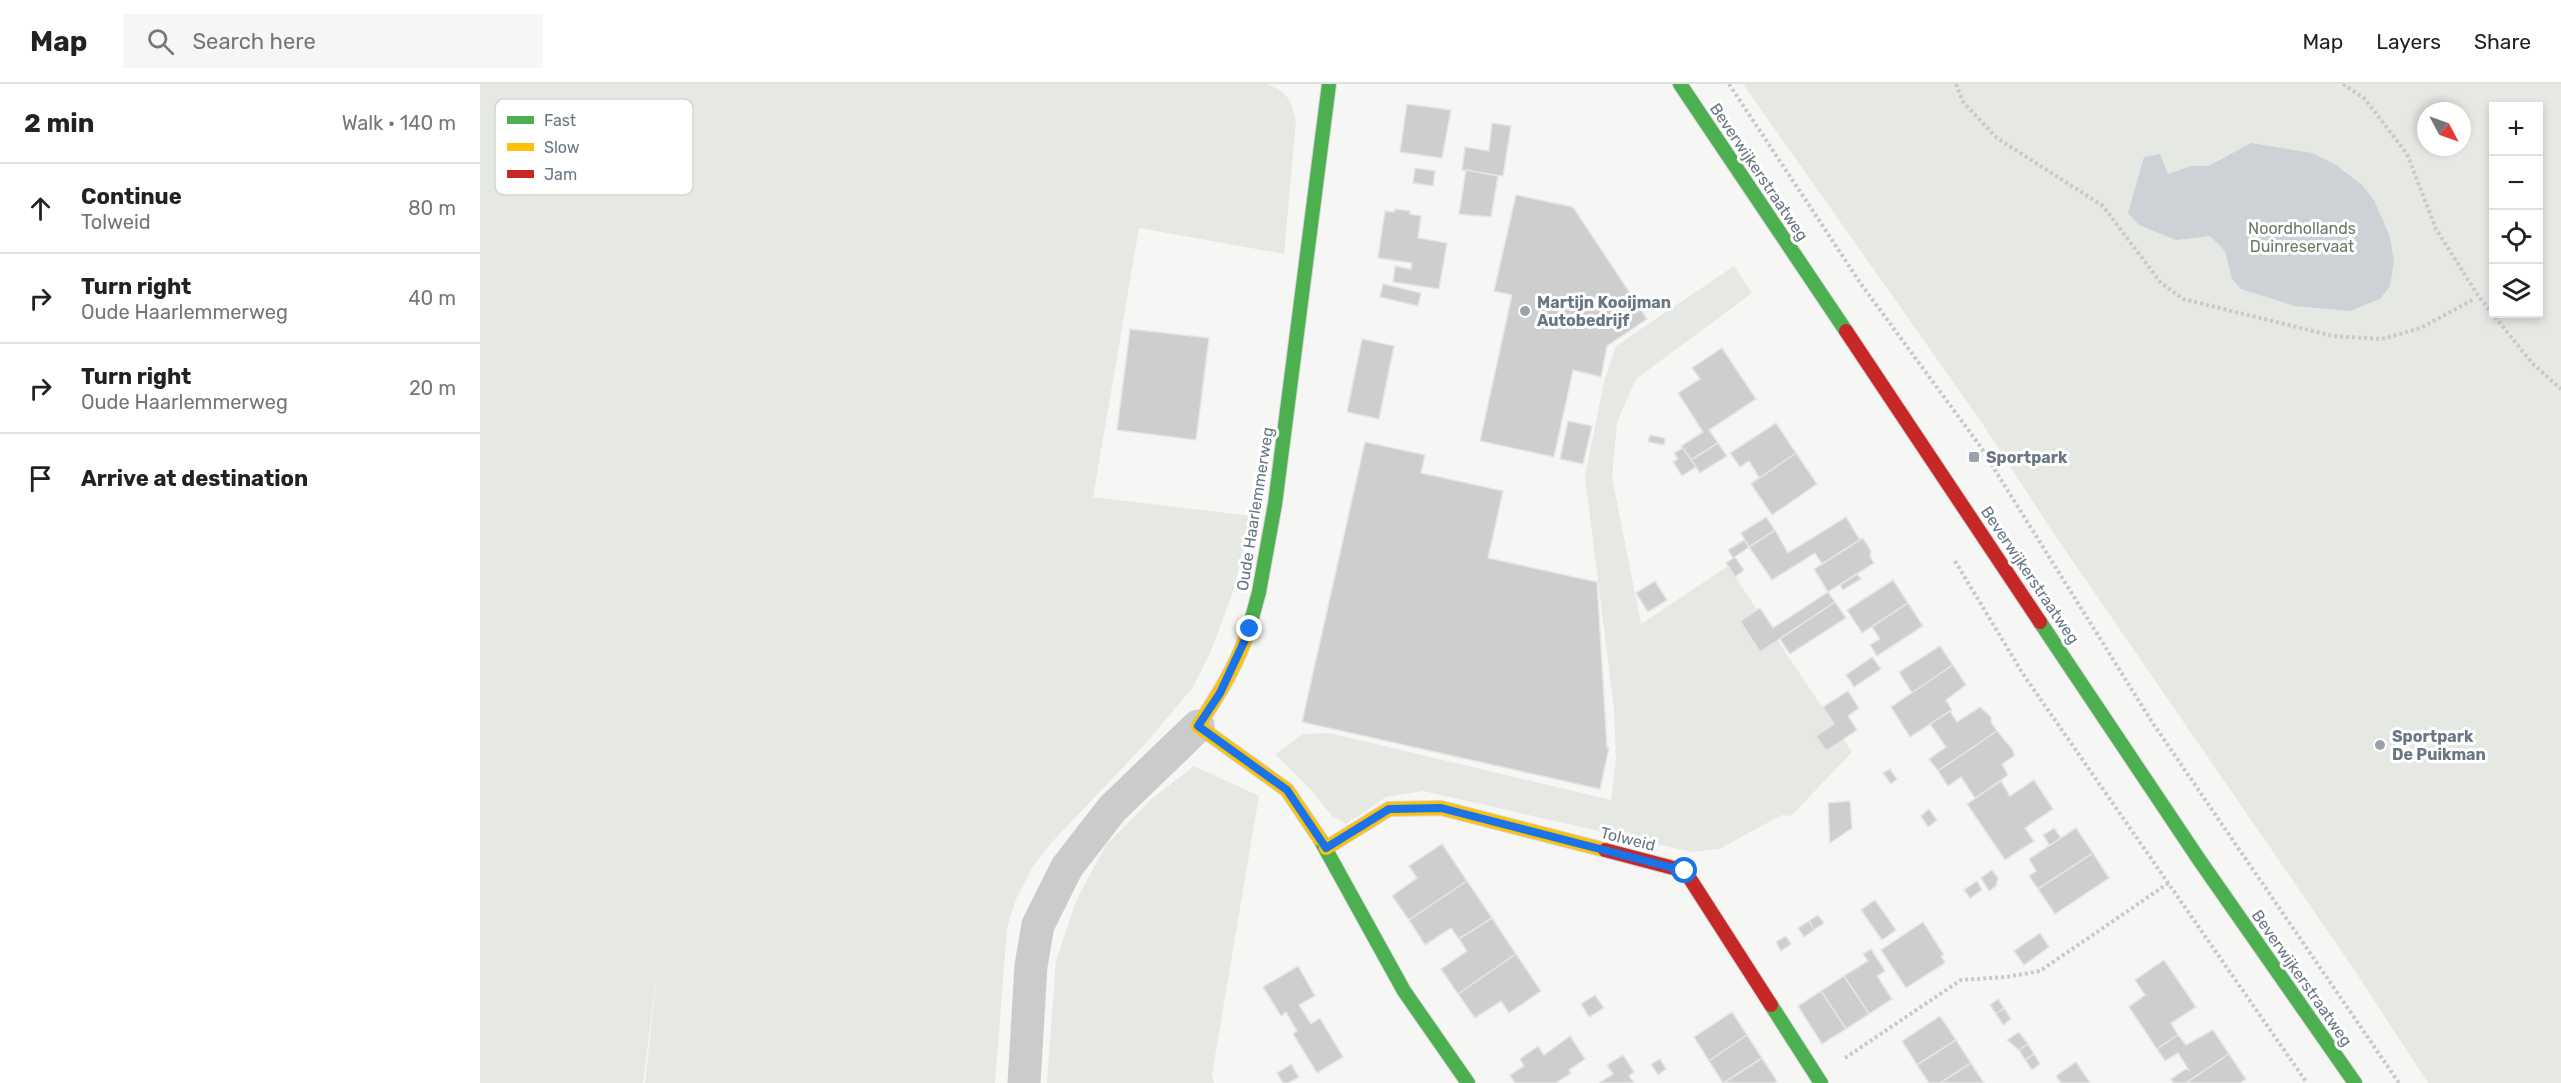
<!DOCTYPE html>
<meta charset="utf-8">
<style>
:root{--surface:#fff;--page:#f6f6f6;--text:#222;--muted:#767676;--line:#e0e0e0}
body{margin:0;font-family:Rubik,sans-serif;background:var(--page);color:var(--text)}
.controls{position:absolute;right:18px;top:18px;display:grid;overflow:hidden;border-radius:0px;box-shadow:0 3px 9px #0003}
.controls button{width:54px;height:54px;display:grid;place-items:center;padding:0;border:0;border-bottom:2px solid var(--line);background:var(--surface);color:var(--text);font:30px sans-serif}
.compass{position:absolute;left:1937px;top:18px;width:54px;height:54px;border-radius:50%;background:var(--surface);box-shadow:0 3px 9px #0003;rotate:131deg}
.stop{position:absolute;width:18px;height:18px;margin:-14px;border:4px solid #1a73e8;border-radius:50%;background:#fff}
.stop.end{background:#1a73e8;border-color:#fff;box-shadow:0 2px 6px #0008}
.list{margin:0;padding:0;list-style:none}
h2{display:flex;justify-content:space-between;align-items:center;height:78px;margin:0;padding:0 24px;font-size:26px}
h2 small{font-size:20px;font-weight:400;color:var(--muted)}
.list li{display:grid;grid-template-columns:39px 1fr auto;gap:18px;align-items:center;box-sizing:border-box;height:90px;padding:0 24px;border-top:2px solid var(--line)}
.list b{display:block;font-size:22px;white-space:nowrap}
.list p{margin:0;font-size:20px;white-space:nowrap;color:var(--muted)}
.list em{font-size:20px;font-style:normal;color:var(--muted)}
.icon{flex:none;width:33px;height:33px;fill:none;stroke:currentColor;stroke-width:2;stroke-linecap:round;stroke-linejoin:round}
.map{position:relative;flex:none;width:2081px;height:999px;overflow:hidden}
header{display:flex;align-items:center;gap:36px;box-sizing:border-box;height:84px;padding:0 30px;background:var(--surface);border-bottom:2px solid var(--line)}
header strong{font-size:28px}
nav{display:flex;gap:33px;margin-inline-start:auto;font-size:21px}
.search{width:420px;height:54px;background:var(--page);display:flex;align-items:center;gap:15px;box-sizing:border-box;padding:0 21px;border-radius:0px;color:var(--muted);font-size:22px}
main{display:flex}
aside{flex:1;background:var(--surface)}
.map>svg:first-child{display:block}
.green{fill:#e6e8e3;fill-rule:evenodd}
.water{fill:#ccd2d6}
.building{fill:#cdcecf;stroke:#e5e5e4;stroke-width:1.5}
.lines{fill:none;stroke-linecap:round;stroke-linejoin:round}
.fast-casing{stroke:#d3d4d4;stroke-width:16}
.slow-casing{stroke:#d3d4d4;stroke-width:16}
.jam-casing{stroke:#d3d4d4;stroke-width:16}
.path{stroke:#c8c9ca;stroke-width:4;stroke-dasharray:3 3;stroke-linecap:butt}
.street{stroke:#cacccc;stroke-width:33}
.fast{stroke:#4caf50;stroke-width:14}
.slow{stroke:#ffc107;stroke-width:14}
.jam{stroke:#c62828;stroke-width:14}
.route{stroke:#1a73e8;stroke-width:8}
.poi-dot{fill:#9aa3ab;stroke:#fff;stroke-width:2}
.labels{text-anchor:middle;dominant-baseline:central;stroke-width:6;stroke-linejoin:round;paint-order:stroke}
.street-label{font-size:16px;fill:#687783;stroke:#fff}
.park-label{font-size:16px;fill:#6a7a66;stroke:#fff}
.poi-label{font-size:16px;font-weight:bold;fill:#687783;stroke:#fff;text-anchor:start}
.key{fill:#fff;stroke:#d2d6da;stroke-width:1.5}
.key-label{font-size:16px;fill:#687783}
</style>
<header>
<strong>Map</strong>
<div class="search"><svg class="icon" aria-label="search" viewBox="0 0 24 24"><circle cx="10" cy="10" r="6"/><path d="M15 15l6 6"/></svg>Search here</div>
<nav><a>Map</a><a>Layers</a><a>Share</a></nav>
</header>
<main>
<aside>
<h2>2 min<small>Walk · 140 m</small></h2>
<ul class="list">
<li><svg class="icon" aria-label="ahead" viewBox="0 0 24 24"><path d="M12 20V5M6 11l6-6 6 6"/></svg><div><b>Continue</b><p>Tolweid</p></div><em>80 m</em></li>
<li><svg class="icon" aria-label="right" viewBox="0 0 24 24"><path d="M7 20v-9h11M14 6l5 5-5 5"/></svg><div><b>Turn right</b><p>Oude Haarlemmerweg</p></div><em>40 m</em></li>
<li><svg class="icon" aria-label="right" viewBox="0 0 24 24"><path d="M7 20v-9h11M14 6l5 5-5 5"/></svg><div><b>Turn right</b><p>Oude Haarlemmerweg</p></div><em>20 m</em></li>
<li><svg class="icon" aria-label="arrive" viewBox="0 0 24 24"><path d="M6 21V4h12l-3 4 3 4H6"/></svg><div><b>Arrive at destination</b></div></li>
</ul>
</aside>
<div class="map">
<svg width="2081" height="999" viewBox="0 0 2081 999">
<rect width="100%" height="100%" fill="#f6f6f5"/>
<g class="green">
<path d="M 0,0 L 787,0 C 808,8 811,16 816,37 L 804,170 L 659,144 L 613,413 L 771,432 L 753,508 L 731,567 L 713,603 L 667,658 L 572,758 L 553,782 L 535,817 L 527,844 L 515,999 L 165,999 L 178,880 L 163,999 L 0,999 Z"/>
<path d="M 1263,0 L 2081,0 L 2081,999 L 1948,999 L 1871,881 L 1572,447 L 1502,339 ZM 2014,22 L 2058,22 L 2058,230 L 2014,230 ZM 1946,27 L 1982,27 L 1982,63 L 1946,63 Z"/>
<path d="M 1254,182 L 1272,209 L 1156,295 L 1137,338 L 1132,393 L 1161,540 L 1248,482 L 1372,668 L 1311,732 L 1302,731 L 1239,765 L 1212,768 L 943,707 L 906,713 L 866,740 L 852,732 L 830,705 L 795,670 L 823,650 L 849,649 L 1131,716 L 1136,675 L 1134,625 L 1105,392 L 1124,298 L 1136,262 Z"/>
<path d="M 714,682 L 779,712 L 732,990 L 734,999 L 567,999 L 576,877 L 597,815 L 626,761 L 673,714 Z"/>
</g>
<path class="water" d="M 1771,59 L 1832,69 L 1856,81 L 1882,101 L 1894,116 L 1910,153 L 1914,177 L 1910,202 L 1900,215 L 1870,227 L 1815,222 L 1761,205 L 1752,195 L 1745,167 L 1730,152 L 1696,156 L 1659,141 L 1648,129 L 1664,73 L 1680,70 L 1688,90 L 1711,82 L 1729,82 Z"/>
<g class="building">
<path d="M 927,20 L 971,26 L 962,74 L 920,68 Z"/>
<path d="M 1012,39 L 1031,42 L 1023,92 L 982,86 L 985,63 L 1009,67 Z"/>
<path d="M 935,84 L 955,87 L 953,102 L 933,99 Z"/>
<path d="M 986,86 L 1018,92 L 1011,133 L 979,130 Z"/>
<path d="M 1036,111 L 1093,123 L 1167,235 L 1127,262 L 1121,293 L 1093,286 L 1074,373 L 1000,357 L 1032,211 L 1014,207 Z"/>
<path d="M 915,125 L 930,127 L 930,130 L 941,132 L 938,154 L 967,159 L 959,205 L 913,198 L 915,182 L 931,185 L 932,179 L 898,174 L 905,127 L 914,128 Z"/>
<path d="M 903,200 L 941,209 L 938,222 L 900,213 Z"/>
<path d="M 650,245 L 729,254 L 716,356 L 637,346 Z"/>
<path d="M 882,255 L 914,262 L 899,335 L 867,328 Z"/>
<path d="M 1242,264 L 1276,315 L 1229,346 L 1238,359 L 1211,376 L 1201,362 L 1223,348 L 1198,309 L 1220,295 L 1212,284 Z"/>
<path d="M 1088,337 L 1112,342 L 1103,380 L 1080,375 Z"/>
<path d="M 1296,339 L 1316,369 L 1271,400 L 1279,393 L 1269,377 L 1260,383 L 1250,369 Z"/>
<path d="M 1170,351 L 1185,354 L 1184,361 L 1168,358 Z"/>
<path d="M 885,358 L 945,371 L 941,389 L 1023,407 L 1008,474 L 1117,498 L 1127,663 L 1129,664 L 1120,705 L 822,638 Z"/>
<path d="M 1238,359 L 1247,372 L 1220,389 L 1211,376 Z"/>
<path d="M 1203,364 L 1216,383 L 1202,392 L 1193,378 L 1198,375 L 1194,369 Z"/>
<path d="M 1316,369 L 1337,400 L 1292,431 L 1271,400 Z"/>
<path d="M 1286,433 L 1295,446 L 1269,463 L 1261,449 Z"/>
<path d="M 1366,433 L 1380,456 L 1342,480 L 1335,469 L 1292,496 L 1269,463 L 1295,446 L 1308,469 Z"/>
<path d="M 1383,454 L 1391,467 L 1390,472 L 1394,479 L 1348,508 L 1334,485 Z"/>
<path d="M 1264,456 L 1269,463 L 1253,474 L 1248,466 Z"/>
<path d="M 1255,473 L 1264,486 L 1255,493 L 1246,479 Z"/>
<path d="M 1377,490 L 1381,495 L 1363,506 L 1360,501 Z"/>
<path d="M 1413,496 L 1428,519 L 1382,549 L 1367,526 Z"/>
<path d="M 1175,497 L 1187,516 L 1168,528 L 1156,509 Z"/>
<path d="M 1348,508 L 1355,518 L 1280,568 L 1260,537 L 1280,524 L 1293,544 Z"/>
<path d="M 1355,518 L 1366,534 L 1310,570 L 1300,555 Z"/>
<path d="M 1428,519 L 1443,542 L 1397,572 L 1390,561 L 1400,555 L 1392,543 Z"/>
<path d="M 1460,562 L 1473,581 L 1432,609 L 1419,588 Z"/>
<path d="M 1392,573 L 1401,585 L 1374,603 L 1366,591 Z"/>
<path d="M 1473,581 L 1486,601 L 1466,616 L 1472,626 L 1430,653 L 1411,623 Z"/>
<path d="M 1368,607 L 1379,624 L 1368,632 L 1377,646 L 1346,667 L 1336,652 L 1354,640 L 1343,623 Z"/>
<path d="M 1500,623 L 1511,633 L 1511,638 L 1517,647 L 1458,687 L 1449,675 L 1466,663 L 1450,640 L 1470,627 L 1477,638 Z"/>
<path d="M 1517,647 L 1533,666 L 1534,672 L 1522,680 L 1528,691 L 1495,714 L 1481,693 L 1468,702 L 1458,687 Z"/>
<path d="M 1410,685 L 1417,695 L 1411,700 L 1403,689 Z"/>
<path d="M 1554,696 L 1573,725 L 1545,744 L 1554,757 L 1525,776 L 1487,720 L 1521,697 L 1530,712 Z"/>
<path d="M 1370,717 L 1372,744 L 1350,759 L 1348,719 Z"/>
<path d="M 1449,725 L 1457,736 L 1448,743 L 1441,732 Z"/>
<path d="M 1574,744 L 1581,754 L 1570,762 L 1563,751 Z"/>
<path d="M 1596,744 L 1613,769 L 1558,805 L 1549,792 L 1556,787 L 1549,775 Z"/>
<path d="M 962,760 L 987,797 L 929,836 L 912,812 L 937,794 L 929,782 Z"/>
<path d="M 1613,769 L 1629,794 L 1575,830 L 1558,805 Z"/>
<path d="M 1512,786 L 1518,794 L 1516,802 L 1509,807 L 1501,794 Z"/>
<path d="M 987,797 L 1012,834 L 979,855 L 971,844 L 945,861 L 929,836 Z"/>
<path d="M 1497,797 L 1502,806 L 1490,814 L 1484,806 Z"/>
<path d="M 1395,816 L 1416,846 L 1402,856 L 1381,826 Z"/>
<path d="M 1338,831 L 1344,839 L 1334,846 L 1329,837 Z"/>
<path d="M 1012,834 L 1036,870 L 978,910 L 961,885 L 987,867 L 979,855 Z"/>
<path d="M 1329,837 L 1334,846 L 1324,853 L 1318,844 Z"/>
<path d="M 1443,838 L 1464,871 L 1461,872 L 1465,879 L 1426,904 L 1401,866 Z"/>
<path d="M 1560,849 L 1569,863 L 1544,881 L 1534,867 Z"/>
<path d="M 1306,852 L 1311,860 L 1301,867 L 1296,858 Z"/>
<path d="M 1391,865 L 1405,887 L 1397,892 L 1412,915 L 1389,930 L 1364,892 L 1388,877 L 1383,870 Z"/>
<path d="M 1036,870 L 1061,907 L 1029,929 L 1021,917 L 995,934 L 978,910 Z"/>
<path d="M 1684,876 L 1716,923 L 1691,939 L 1698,951 L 1677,965 L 1649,923 L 1665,911 L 1655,896 Z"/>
<path d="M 818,882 L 835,912 L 819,921 L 831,940 L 840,934 L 863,973 L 837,989 L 813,950 L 817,947 L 806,928 L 801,932 L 783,903 Z"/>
<path d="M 1364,892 L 1389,930 L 1366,945 L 1341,907 Z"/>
<path d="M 1341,907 L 1366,945 L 1342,960 L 1318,922 Z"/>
<path d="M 1115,911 L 1124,924 L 1109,933 L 1101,920 Z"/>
<path d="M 1518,915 L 1524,924 L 1516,930 L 1510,921 Z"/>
<path d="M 1524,924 L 1531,935 L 1523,941 L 1516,930 Z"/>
<path d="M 1252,928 L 1267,951 L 1229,977 L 1214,953 Z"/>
<path d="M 1460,932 L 1476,956 L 1437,981 L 1422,957 Z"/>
<path d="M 1733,946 L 1749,970 L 1706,999 L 1693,999 L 1691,995 L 1706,985 L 1709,986 L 1698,969 L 1685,977 L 1677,965 L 1698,951 L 1706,961 Z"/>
<path d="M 1539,948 L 1548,960 L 1539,966 L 1527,956 Z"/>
<path d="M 1267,951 L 1282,974 L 1243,999 L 1229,977 Z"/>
<path d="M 1090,952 L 1105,975 L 1089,986 L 1091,989 L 1076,999 L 1035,999 L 1030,991 L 1044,982 L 1040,975 L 1058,962 L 1064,971 Z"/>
<path d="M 1476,956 L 1491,979 L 1460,999 L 1449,999 L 1437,981 Z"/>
<path d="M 1548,960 L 1554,970 L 1545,976 L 1539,966 Z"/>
<path d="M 1554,970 L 1560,980 L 1552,986 L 1545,976 Z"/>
<path d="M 1749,970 L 1766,995 L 1760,999 L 1706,999 Z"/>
<path d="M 1143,971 L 1154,988 L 1149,992 L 1154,999 L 1119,999 L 1133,990 L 1127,981 Z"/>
<path d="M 1282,974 L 1297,997 L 1294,999 L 1244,999 Z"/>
<path d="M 1180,975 L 1186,985 L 1178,991 L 1171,980 Z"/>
<path d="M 1596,978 L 1610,999 L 1581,999 L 1576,992 Z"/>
<path d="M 1491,979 L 1504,999 L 1460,999 Z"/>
<path d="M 811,980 L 819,993 L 808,999 L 803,999 L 797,989 Z"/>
</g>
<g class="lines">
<defs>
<g id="fast">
<path d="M 1200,0 L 1366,247"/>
<path d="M 1560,538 L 1720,777 L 1875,999"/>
<path d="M 770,541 L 779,508 L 795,420 L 849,0"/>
<path d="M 840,755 L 924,907 L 988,999"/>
<path d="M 1291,921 L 1341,999"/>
</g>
<g id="slow">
<path d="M 770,541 C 759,578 739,610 718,642 L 807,706 L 840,755"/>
<path d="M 846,764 L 909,725 L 961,724 L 1125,766"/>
</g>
<g id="jam">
<path d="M 1366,247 L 1560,538"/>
<path d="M 1125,766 L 1205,787 L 1291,921"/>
</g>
</defs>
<use href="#fast" class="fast-casing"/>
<use href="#slow" class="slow-casing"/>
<use href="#jam" class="jam-casing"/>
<g class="path">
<path d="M 1249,0 L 1381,200 L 1500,362 L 1672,638 L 1919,999"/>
<path d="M 1476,0 L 1483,18 L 1517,54 L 1623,122 L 1681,199 L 1703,215 L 1853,252 L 1902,255 L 1941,244 L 1994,215"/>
<path d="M 1863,0 L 1885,15 L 1927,70 L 1956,145 L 1999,213 L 2052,279 L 2081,305"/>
<path d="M 1475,477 L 1543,590 L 1827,999"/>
<path d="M 1365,974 L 1481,896 L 1526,893 L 1560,887 L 1690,798"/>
</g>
<path class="street" d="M 544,999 L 551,882 L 558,841 L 587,783 L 632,725 L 718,642"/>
<use href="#fast" class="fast"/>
<use href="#slow" class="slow"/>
<use href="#jam" class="jam"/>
</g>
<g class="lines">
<path class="route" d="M 770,545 L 740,609 L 718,642 L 807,706 L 846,764 L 909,725 L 961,724 L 1205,787"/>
</g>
<g class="poi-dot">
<circle cx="1045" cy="227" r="6"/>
<rect x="1488" y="367" width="12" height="12" rx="3"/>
<circle cx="1900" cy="661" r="6"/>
</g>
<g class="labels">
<g class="street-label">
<text transform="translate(1279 88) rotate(56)">Beverwijkerstraatweg</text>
<text transform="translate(775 425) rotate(-81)">Oude Haarlemmerweg</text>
<text transform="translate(1550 491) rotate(56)">Beverwijkerstraatweg</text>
<text transform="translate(1148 755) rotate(14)">Tolweid</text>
<text transform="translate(1822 894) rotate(55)">Beverwijkerstraatweg</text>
</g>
<g class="park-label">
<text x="1822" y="144">Noordhollands<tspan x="1822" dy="18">Duinreservaat</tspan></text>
</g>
<g class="poi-label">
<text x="1057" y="218">Martijn Kooijman<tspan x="1057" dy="18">Autobedrijf</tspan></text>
<text x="1506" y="373">Sportpark</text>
<text x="1912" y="652">Sportpark<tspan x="1912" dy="18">De Puikman</tspan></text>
</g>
</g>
<rect x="15" y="15" width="198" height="96" rx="9" class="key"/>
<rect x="27" y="32" width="27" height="8" fill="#4caf50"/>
<rect x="27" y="59" width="27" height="8" fill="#ffc107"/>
<rect x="27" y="86" width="27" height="8" fill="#c62828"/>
<g class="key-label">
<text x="64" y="42">Fast</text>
<text x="64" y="69">Slow</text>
<text x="64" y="96">Jam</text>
</g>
</svg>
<div class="controls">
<button>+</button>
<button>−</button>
<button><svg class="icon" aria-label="locate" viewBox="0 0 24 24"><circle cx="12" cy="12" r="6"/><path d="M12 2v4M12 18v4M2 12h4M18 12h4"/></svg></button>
<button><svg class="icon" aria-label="layers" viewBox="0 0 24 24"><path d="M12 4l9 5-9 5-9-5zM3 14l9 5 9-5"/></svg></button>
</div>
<svg class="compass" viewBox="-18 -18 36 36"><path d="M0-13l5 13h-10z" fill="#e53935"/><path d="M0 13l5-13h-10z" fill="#767676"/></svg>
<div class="stop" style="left:1205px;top:787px"></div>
<div class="stop end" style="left:770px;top:545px"></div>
</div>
</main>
